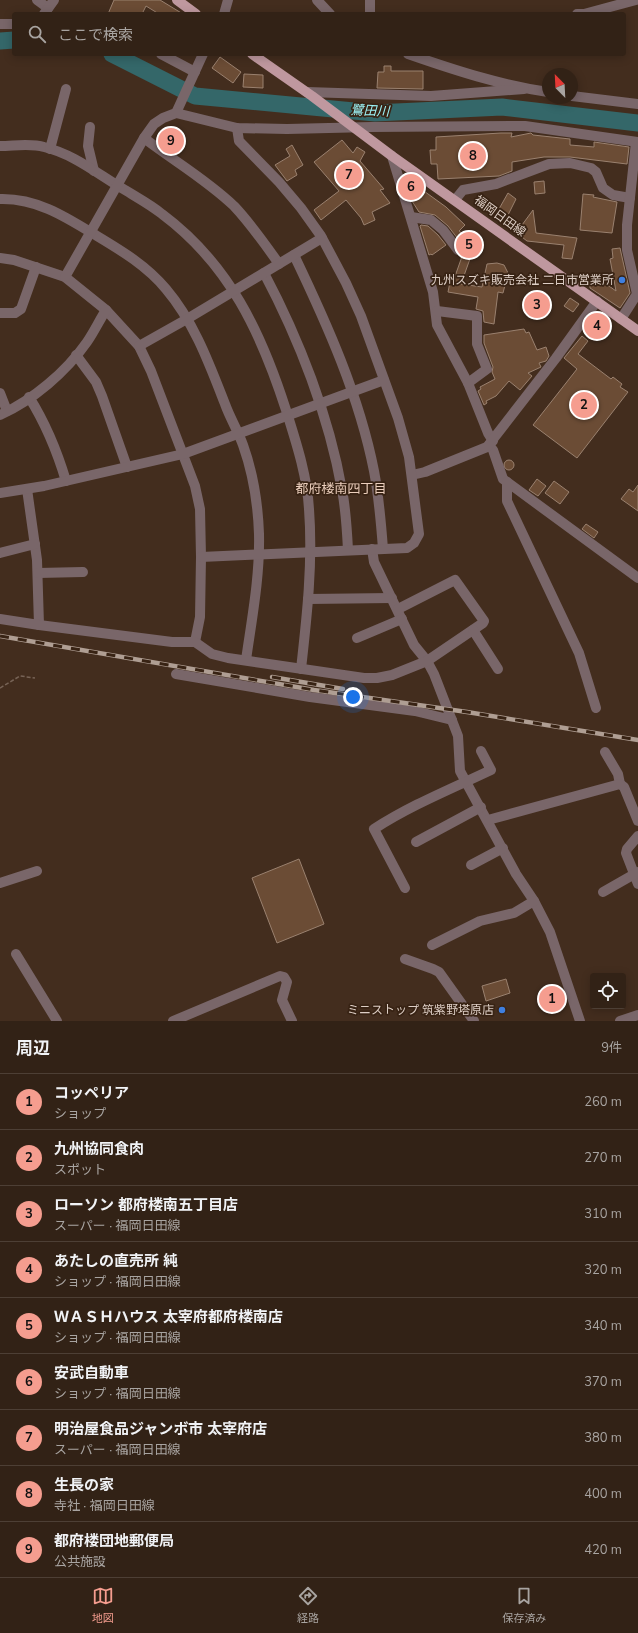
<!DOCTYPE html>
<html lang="ja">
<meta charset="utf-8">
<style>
:root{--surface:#322216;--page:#3d2f23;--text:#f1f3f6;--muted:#a8a4a1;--line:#4d3f35;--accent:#f59d8f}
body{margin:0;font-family:"Nunito Sans","Noto Sans JP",sans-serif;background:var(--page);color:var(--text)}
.controls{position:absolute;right:12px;bottom:12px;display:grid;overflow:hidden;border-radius:4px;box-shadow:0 2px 10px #0003}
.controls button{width:36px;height:36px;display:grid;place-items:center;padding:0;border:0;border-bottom:1px solid var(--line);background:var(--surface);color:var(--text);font:20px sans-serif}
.compass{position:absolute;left:542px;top:68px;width:36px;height:36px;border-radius:50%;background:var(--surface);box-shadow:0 2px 10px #0003;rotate:336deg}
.you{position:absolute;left:353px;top:697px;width:14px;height:14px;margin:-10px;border:3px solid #fff;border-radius:50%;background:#1a73e8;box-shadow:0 0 0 6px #1a73e833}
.badge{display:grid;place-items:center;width:26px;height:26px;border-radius:50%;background:var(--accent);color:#111;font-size:13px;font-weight:700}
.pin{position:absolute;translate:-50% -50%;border:2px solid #fff;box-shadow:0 1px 4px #0006}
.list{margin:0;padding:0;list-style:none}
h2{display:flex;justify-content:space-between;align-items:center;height:52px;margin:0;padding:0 16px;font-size:17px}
h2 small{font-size:13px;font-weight:400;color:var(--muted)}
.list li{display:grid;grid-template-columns:26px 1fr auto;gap:12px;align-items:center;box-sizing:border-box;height:56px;padding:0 16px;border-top:1px solid var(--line)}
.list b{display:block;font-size:15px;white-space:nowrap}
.list p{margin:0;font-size:13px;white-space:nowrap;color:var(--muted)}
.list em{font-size:13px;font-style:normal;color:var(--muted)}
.icon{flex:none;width:22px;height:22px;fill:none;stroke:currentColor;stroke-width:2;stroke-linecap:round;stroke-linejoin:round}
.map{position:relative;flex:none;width:638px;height:1021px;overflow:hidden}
.search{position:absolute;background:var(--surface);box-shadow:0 2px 10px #0003;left:12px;right:12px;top:12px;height:44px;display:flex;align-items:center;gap:10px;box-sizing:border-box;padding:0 14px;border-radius:4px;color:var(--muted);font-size:15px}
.sheet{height:556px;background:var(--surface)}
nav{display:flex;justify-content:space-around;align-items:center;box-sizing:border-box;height:56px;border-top:1px solid var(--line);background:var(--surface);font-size:11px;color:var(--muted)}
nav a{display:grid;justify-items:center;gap:2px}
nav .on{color:var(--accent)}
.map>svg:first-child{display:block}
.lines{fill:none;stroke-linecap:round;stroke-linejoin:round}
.river{stroke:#346769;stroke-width:17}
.building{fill:#6b4c35;stroke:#9a816f}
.path{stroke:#776356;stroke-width:1.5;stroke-dasharray:4 2;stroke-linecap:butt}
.minor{stroke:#796669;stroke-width:10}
.major{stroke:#bf989f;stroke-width:10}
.rail-casing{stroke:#af9e93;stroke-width:4.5}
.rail{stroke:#382314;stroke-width:3;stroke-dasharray:9;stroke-linecap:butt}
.shop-dot{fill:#3f7fe0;stroke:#382314;stroke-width:1.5}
.labels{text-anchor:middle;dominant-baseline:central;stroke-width:3.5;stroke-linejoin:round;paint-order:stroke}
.street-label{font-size:12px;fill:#decfc6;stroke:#382314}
.poi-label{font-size:12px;fill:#decfc6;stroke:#382314;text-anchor:end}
.water-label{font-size:13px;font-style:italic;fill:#9df5f9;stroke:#382314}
.neighbourhood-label{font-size:13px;fill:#eccfbd;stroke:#382314}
</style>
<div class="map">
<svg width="638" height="1021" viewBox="0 0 638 1021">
<rect width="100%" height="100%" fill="#432d1e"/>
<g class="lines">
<g class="river">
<path d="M 0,41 L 14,40"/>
<path d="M 112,54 L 195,96 L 375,113 L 502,107 L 638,123"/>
</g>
</g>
<g class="building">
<path d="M 114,0 L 160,0 L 183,14 L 159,14 L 146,6 L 142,14 L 108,14 Z"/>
<path d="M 220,57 L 241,72 L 233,83 L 212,68 Z"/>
<path d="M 384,66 L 391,66 L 391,71 L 423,71 L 423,89 L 377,88 L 378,72 L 384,72 Z"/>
<path d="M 244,74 L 263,75 L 263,88 L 243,87 Z"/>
<path d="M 501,133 L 512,133 L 511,137 L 531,133 L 533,135 L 570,139 L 570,145 L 594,147 L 594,142 L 629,147 L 627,164 L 570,157 L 544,157 L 512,162 L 512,171 L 499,176 L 438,179 L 437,164 L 431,164 L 430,150 L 436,150 L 436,137 Z"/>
<path d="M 342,140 L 353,153 L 357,147 L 365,152 L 360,161 L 384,189 L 380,190 L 390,203 L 372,212 L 375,220 L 364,225 L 361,218 L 346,200 L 321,220 L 314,210 L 339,191 L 314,162 Z"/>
<path d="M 292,145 L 303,165 L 295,170 L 297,175 L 287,181 L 275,165 L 290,156 L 286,149 Z"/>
<path d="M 406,178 L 446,207 L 465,225 L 459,231 L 478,246 L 471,256 L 461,284 L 482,287 L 487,264 L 497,263 L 504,265 L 508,273 L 503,293 L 498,292 L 494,324 L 484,322 L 483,311 L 476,309 L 478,297 L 448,292 L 450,282 L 453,282 L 465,248 L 448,226 L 435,215 L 419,212 L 412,201 Z"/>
<path d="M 544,181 L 545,193 L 535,194 L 534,182 Z"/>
<path d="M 508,193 L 516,199 L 508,215 L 522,225 L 533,210 L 536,233 L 577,238 L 572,259 L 562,258 L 564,245 L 527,241 L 495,216 Z"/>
<path d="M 583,194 L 594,195 L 593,197 L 617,202 L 612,233 L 580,230 Z"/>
<path d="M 421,225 L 428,226 L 438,235 L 446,245 L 432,255 L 431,254 L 429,255 L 420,226 Z"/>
<path d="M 620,248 L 630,293 L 620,308 L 590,288 L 590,285 L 595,276 L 616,291 L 610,259 L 613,258 L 612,249 Z"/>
<path d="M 532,292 L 551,306 L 542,317 L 524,305 Z"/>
<path d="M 570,298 L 579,304 L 573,312 L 564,306 Z"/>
<path d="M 593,317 L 596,319 L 598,317 L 604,321 L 598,329 L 589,323 Z"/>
<path d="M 524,329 L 526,333 L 529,332 L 537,350 L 546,347 L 549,356 L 546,361 L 539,363 L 541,367 L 528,373 L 532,376 L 520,390 L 509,381 L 496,396 L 486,401 L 487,403 L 484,405 L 478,391 L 481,389 L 480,387 L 495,379 L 492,372 L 493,367 L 484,343 L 484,335 Z"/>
<path d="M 582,336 L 588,341 L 578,354 L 611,379 L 613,377 L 622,384 L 620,387 L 628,392 L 577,458 L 533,425 L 577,369 L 564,358 Z"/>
<circle cx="509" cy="465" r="5"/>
<path d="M 537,479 L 546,486 L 538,496 L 529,490 Z"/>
<path d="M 554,481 L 569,492 L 560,504 L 545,493 Z"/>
<path d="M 638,485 L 638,511 L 621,499 L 629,489 L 633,492 Z"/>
<path d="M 586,524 L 598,532 L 594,538 L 582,529 Z"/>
<path d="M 299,859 L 324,924 L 277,943 L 252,878 Z"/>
<path d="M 506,979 L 510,993 L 486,1001 L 482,986 Z"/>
</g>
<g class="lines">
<path class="path" d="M 0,688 L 20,676 L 35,678"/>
<g class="minor">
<path d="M 37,0 L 48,8"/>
<path d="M 317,0 L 330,14"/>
<path d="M 44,14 L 54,0"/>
<path d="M 224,14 L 228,0"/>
<path d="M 370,14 L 370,0"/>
<path d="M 577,14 L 584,14 L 636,0"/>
<path d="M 0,24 L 14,24"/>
<path d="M 161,54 L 195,72"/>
<path d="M 408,54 C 454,70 500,85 548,92"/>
<path d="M 307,92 L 431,96 L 524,89"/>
<path d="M 572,96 L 638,104"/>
<path d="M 176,113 L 203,54"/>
<path d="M 90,127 L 88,146 L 94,171"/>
<path d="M 144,138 C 174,161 207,180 234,206 C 251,224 265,244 279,264"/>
<path d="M 0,146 C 14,146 31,143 44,147 C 74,154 99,175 125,190 C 138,198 151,205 162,214 C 229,264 261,332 286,410 C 296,442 307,475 309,509 C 313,562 307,616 301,669"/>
<path d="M 50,149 L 66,89"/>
<path d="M 392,156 L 433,292 L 437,325 L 468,383 L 488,433 L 493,441"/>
<path d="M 0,199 C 37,198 66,217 97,236 C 122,251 147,266 166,289 C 194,322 209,363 225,404 C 230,418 238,431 243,445 C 253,473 258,505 259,534 C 260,576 252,618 246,660"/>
<path d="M 455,200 L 463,190 L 496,184 L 549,164 L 570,163 L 591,168 L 596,172 L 603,188 L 613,195 L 630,198"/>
<path d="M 411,217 L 431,220 L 443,230 L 458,250"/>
<path d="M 294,255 C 327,324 359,395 374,471 C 379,497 381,522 383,549"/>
<path d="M 0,258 L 14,260 L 65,277 L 106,310 L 139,346 L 151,371 L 195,486 L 200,509 L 201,557 L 200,617 L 195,642"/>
<path d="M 264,273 C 299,339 329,416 342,490 C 346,510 347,530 348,550"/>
<path d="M 65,277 L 144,138 L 154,124 L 163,118 L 176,113 L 237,128 L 287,129 L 371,127 L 525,126 L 638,142"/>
<path d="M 437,311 L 477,316 L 477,344 L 487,369 L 468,383"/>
<path d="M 0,313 L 15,313 L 21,309 L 36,267"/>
<path d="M 621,319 L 637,294 L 627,250 L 627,225 L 636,142"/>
<path d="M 139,346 L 187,319 L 322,238"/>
<path d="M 76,355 L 96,382 L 102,396 L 127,467"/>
<path d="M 0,393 L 7,411"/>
<path d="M 29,397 C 46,424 57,451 66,481"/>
<path d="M 0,415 C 33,400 66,372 87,342 C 94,332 99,321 106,310"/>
<path d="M 489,445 L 493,450 L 503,479 L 638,578"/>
<path d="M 412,475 L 425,472 L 487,447 L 556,358 L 597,301"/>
<path d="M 507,482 L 507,501 L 579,653 L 596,708"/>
<path d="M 27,489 L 37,560 L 39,625"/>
<path d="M 0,493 L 44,486 L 183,454 L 384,380"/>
<path d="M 372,549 L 374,562 L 414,645 L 427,661 L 434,674 L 458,736 L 460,771 L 516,874 L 534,901 L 550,932 L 580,1021"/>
<path d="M 0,553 L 35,544"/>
<path d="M 201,557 L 407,548 L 414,543 L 419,534 L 409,457 L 398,418 L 361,316 L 346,283 L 321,236 L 301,208 L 279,182 L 239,141 L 237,128"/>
<path d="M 38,573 L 83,572"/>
<path d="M 308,599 L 392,598"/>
<path d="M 0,619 L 39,625 L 172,642 L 195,642 L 212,654 L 228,658 L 364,678 L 377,678 L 392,675 L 427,661 L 483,623 L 484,621 L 455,580 L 398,609"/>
<path d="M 473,630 L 498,669"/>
<path d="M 357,638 L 402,619"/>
<path d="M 176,674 L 310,697 L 415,711 L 452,720"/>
<path d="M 605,752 L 618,774 L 620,784"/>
<path d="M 488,820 L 620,784 L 624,787 L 638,821"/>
<path d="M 638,836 L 627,849 L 626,853 L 638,884"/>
<path d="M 416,842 L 481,807"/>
<path d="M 471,865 L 503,848"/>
<path d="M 0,883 L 37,871"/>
<path d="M 405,888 L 374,829 C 411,805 451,789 491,770 L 481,751"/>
<path d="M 603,892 L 638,872"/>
<path d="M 432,945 L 480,921 L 514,913 L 534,901"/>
<path d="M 16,954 L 57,1021"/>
<path d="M 405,959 L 433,969 L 439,972 L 474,1021"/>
<path d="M 173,1021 L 280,976 L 284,977 L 287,982 L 282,1000 L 292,1021"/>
<path d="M 620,1021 L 638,1015"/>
</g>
<g class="major">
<path d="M 177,0 L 196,14"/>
<path d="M 252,54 L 312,96 L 392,156 L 638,331"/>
</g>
<defs>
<g id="rail">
<path d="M 0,636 L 314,690 L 467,712 L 638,740"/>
<path d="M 272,677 L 343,689"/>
</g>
</defs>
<use href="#rail" class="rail-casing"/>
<use href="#rail" class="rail"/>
</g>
<g class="shop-dot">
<circle cx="622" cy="280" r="4"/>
<circle cx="502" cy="1010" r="4"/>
</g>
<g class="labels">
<g class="street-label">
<text transform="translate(500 216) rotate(36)">福岡日田線</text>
</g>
<g class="poi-label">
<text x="614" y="280">九州スズキ販売会社 二日市営業所</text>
<text x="494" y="1010">ミニストップ 筑紫野塔原店</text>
</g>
<g class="water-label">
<text transform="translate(370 111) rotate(2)">鷺田川</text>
</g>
<g class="neighbourhood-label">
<text x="341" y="489">都府楼南四丁目</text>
</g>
</g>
</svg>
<div class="controls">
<button><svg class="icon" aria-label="locate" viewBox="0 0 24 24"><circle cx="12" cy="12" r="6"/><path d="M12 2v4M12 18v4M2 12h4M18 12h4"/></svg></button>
</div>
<svg class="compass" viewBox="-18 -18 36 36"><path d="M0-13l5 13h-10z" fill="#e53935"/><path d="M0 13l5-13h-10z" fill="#a8a4a1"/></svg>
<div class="you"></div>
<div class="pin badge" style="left:552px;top:999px">1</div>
<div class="pin badge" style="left:584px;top:405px">2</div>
<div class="pin badge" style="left:537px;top:305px">3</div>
<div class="pin badge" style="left:597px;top:326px">4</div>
<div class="pin badge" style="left:469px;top:245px">5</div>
<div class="pin badge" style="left:411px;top:187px">6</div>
<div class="pin badge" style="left:349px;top:175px">7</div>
<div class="pin badge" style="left:473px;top:156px">8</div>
<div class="pin badge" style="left:171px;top:141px">9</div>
<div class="search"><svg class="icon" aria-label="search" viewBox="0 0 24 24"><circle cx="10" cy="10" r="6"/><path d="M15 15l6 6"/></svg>ここで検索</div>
</div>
<section class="sheet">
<h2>周辺<small>9件</small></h2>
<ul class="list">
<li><span class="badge">1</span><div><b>コッペリア</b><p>ショップ</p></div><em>260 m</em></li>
<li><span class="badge">2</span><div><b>九州協同食肉</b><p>スポット</p></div><em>270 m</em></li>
<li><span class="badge">3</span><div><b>ローソン 都府楼南五丁目店</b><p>スーパー · 福岡日田線</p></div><em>310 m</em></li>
<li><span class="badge">4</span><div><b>あたしの直売所 純</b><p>ショップ · 福岡日田線</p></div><em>320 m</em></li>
<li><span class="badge">5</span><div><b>ＷＡＳＨハウス 太宰府都府楼南店</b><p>ショップ · 福岡日田線</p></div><em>340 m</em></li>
<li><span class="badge">6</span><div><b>安武自動車</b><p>ショップ · 福岡日田線</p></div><em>370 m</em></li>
<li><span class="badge">7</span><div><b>明治屋食品ジャンボ市 太宰府店</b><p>スーパー · 福岡日田線</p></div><em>380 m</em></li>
<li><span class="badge">8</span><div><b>生長の家</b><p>寺社 · 福岡日田線</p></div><em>400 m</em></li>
<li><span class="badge">9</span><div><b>都府楼団地郵便局</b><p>公共施設</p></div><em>420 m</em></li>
</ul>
</section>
<nav>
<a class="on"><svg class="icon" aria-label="map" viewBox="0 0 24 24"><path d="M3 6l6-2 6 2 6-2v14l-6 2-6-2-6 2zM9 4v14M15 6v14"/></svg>地図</a>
<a><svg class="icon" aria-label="directions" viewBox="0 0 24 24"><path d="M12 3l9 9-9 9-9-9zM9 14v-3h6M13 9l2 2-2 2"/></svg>経路</a>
<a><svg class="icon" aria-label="saved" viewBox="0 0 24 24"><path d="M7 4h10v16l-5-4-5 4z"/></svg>保存済み</a>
</nav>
